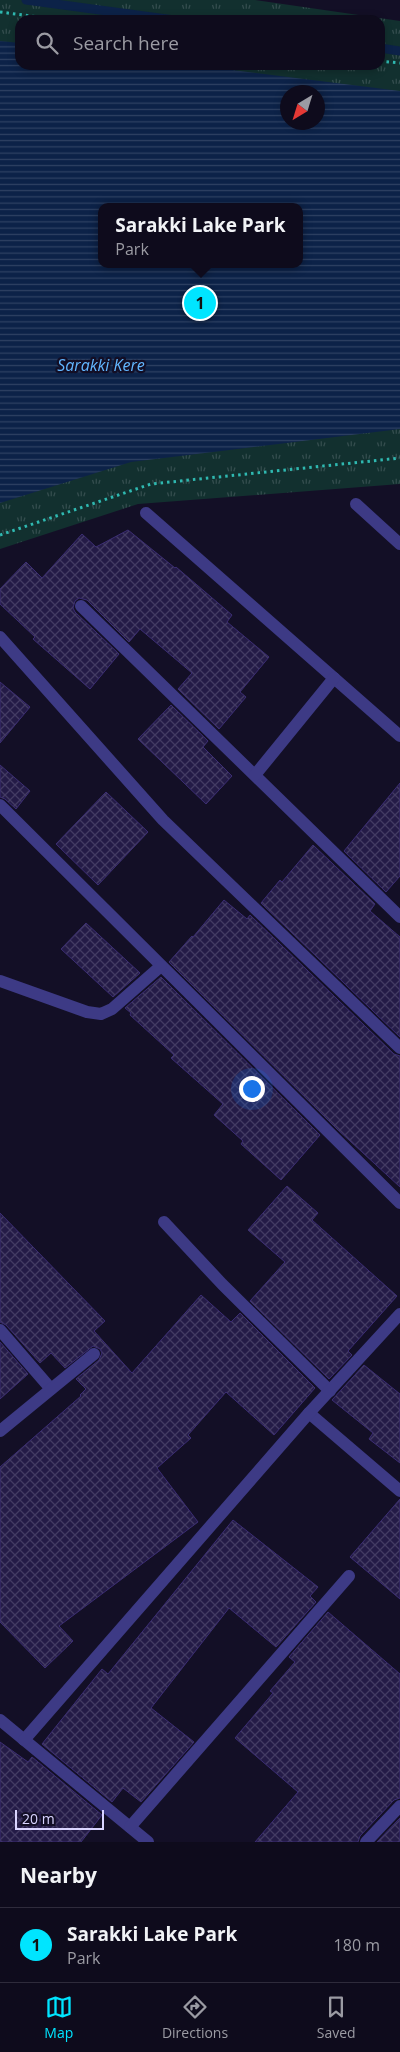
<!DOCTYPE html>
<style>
:root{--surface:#0e0b1c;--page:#171425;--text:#f1f3f6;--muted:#9b9ba3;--line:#2e2b3b;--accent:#00e5ff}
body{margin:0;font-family:"Open Sans",sans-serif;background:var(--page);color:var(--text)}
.compass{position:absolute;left:280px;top:85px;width:45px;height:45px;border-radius:50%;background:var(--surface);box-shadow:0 2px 8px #0003;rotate:218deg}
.scale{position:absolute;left:15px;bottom:12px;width:89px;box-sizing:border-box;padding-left:5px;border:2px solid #d9d4ff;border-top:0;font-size:14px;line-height:18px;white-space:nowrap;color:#d9d4ff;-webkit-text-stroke:4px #130f26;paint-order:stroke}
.you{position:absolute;left:251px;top:1088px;width:18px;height:18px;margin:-12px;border:4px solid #fff;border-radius:50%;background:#1a73e8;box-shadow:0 0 0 8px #1a73e833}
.badge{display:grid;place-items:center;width:32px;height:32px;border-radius:50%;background:var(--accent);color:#111;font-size:16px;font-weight:700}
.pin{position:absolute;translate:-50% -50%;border:2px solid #fff;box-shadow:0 1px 5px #0006}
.popup{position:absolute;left:98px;top:203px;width:205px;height:65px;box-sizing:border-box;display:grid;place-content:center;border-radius:10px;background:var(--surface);filter:drop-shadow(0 1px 4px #0005);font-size:16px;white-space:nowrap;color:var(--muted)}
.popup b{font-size:19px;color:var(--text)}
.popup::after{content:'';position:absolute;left:50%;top:100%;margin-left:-10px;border:10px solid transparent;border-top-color:var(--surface)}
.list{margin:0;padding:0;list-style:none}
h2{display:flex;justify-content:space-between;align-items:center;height:65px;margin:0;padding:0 20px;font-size:21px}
h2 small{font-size:16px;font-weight:400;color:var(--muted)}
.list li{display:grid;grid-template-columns:32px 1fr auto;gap:15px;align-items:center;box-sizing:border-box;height:75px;padding:0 20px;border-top:1px solid var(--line)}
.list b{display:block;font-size:19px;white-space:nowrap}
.list p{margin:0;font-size:16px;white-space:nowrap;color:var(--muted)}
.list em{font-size:16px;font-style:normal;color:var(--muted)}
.icon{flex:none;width:28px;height:28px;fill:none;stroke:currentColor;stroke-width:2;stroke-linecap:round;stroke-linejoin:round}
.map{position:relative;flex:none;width:400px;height:1842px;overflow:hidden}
.search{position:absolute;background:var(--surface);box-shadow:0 2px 8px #0003;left:15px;right:15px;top:15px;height:55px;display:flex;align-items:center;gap:12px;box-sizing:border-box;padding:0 18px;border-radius:15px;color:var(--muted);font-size:19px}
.sheet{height:140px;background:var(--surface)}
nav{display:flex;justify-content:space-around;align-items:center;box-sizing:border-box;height:70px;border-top:1px solid var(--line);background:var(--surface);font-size:14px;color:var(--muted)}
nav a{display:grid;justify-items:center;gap:2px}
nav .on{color:var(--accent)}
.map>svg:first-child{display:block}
.park{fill:url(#park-tufts);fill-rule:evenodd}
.water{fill:url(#water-rules);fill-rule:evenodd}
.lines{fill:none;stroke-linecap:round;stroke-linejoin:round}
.stream{stroke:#0c2248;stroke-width:9}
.building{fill:url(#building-cross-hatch);stroke:#3b2d73}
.path{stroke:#2fb8b0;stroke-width:3;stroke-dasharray:2.5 4;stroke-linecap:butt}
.street{stroke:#3d3a85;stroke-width:12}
.labels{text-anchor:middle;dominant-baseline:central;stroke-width:4.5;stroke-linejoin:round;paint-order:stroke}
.water-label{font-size:16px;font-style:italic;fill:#62b6ff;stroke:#130f26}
</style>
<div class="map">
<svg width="400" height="1842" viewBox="0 0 400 1842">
<defs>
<pattern id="park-tufts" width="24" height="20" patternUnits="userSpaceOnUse" patternTransform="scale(1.25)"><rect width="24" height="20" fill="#12302f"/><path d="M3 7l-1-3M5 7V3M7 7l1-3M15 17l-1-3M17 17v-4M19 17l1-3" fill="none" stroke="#344d4e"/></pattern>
<pattern id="water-rules" width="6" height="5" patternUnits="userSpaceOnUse" patternTransform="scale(1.25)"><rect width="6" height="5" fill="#0c2248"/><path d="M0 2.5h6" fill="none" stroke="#2f4163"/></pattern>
<pattern id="building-cross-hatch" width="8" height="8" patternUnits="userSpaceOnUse" patternTransform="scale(1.25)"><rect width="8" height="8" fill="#241b47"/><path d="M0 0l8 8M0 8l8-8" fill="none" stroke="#433b63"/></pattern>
</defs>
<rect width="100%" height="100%" fill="#130f26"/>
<path class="park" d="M 0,0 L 255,0 L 400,21 L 400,484 L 138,504 L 0,549 ZM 20,20 L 380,20 L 380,65 L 20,65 ZM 288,92 L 318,92 L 318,122 L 288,122 ZM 101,207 L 299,207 L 299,264 L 101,264 Z"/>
<path class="water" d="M 0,41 L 20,43 L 20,65 L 193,65 L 400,91 L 400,429 L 131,462 L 0,503 ZM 288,92 L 318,92 L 318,122 L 288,122 ZM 101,207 L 299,207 L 299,264 L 101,264 Z"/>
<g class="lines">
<g class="stream">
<path d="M 26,0 L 174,20"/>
<path d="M 380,48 L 400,51"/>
</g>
</g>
<g class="building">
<path d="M 128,530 L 175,568 L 176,567 L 232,615 L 227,622 L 269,657 L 240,692 L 246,697 L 219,729 L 178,689 L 192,673 L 140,629 L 129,642 L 87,600 L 79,598 L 75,601 L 73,608 L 75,612 L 119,654 L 90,689 L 33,639 L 35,637 L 0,604 L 0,589 L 26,562 L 42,578 L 82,534 L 96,547 Z"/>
<path d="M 0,682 L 30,707 L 0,743 Z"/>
<path d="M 171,705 L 208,741 L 203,747 L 232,776 L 206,804 L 138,739 Z"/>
<path d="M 0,765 L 30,791 L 16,809 L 5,799 L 0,797 Z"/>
<path d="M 400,783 L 400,876 L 386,892 L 344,851 Z"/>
<path d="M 106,792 L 148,832 L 98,885 L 56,844 Z"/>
<path d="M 313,845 L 375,904 L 370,911 L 400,937 L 400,1037 L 261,903 L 280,880 L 282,882 Z"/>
<path d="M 224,900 L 247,919 L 250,915 L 394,1054 L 400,1056 L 400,1187 L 337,1129 L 169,962 L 192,936 L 193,937 Z"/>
<path d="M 86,923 L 140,973 L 113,997 L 61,949 Z"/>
<path d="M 161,977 L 320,1135 L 281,1180 L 241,1144 L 243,1141 L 214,1115 L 223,1104 L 171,1058 L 174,1055 L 130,1015 L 131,1013 L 125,1008 Z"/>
<path d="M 287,1186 L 318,1213 L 312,1220 L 397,1296 L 348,1351 L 352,1355 L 329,1379 L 250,1301 L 285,1262 L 248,1230 Z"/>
<path d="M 0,1213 L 105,1321 L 94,1331 L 132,1373 L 201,1295 L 231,1322 L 240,1313 L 315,1388 L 274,1435 L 226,1392 L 188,1435 L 191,1438 L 157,1468 L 198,1522 L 59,1626 L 73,1641 L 45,1668 L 0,1622 L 0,1467 L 81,1396 L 80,1395 L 86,1389 L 76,1379 L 99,1360 L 102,1353 L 100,1349 L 93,1346 L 65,1368 L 51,1353 L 40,1363 L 6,1325 L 0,1322 Z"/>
<path d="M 0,1342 L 28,1374 L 0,1399 Z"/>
<path d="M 364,1365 L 400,1394 L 400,1463 L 369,1439 L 373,1433 L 332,1400 Z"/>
<path d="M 400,1499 L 400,1599 L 350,1557 Z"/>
<path d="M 233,1520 L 318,1587 L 310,1596 L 316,1602 L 276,1647 L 229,1608 L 151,1708 L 194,1742 L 141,1802 L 123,1788 L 112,1802 L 42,1744 L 102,1669 L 108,1674 Z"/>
<path d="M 328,1612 L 400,1674 L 400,1798 L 394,1800 L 360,1836 L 358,1842 L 255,1842 L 298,1792 L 235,1738 L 273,1693 L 270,1691 L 295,1662 L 289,1657 Z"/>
<path d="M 0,1742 L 28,1762 L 32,1757 L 102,1815 L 81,1842 L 0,1842 Z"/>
<path d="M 400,1818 L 400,1842 L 377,1842 Z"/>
</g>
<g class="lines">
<g class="path">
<path d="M 0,12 L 62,20"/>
<path d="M 380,61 L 400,63"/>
<path d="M 0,535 L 151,484 L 400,458"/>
</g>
<g class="street">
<path d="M 356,504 L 400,544"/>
<path d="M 146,513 L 400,736"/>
<path d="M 81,606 L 400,917"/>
<path d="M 0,637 L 163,820 L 400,1048"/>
<path d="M 255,775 L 334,678"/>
<path d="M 0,805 L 400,1203"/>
<path d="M 0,981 L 87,1012 L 101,1014 L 112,1009 L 161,966"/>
<path d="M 164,1222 L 222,1284 L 330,1391"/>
<path d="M 0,1330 L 51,1389"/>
<path d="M 309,1413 L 400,1491"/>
<path d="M 0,1431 L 94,1354"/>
<path d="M 0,1720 L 148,1842"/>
<path d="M 24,1740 L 309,1413 L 400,1314"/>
<path d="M 130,1827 L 349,1576"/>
<path d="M 366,1842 L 400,1806"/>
</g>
</g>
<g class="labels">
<g class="water-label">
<text x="101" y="365">Sarakki Kere</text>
</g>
</g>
</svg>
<svg class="compass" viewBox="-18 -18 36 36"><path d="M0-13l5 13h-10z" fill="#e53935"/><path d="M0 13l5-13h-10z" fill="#9b9ba3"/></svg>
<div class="scale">20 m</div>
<div class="you"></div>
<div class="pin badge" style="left:200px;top:303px">1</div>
<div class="popup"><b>Sarakki Lake Park</b>Park</div>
<div class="search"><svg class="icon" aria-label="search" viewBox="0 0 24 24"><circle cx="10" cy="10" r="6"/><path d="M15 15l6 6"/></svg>Search here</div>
</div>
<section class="sheet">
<h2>Nearby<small></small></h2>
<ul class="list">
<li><span class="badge">1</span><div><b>Sarakki Lake Park</b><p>Park</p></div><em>180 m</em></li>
</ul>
</section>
<nav>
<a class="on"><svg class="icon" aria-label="map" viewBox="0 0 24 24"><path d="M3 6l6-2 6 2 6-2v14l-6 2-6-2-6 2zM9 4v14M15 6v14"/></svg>Map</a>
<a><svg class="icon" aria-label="directions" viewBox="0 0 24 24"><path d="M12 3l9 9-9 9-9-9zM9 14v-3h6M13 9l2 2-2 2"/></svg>Directions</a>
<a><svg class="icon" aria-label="saved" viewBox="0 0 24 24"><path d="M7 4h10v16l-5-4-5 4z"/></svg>Saved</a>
</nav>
